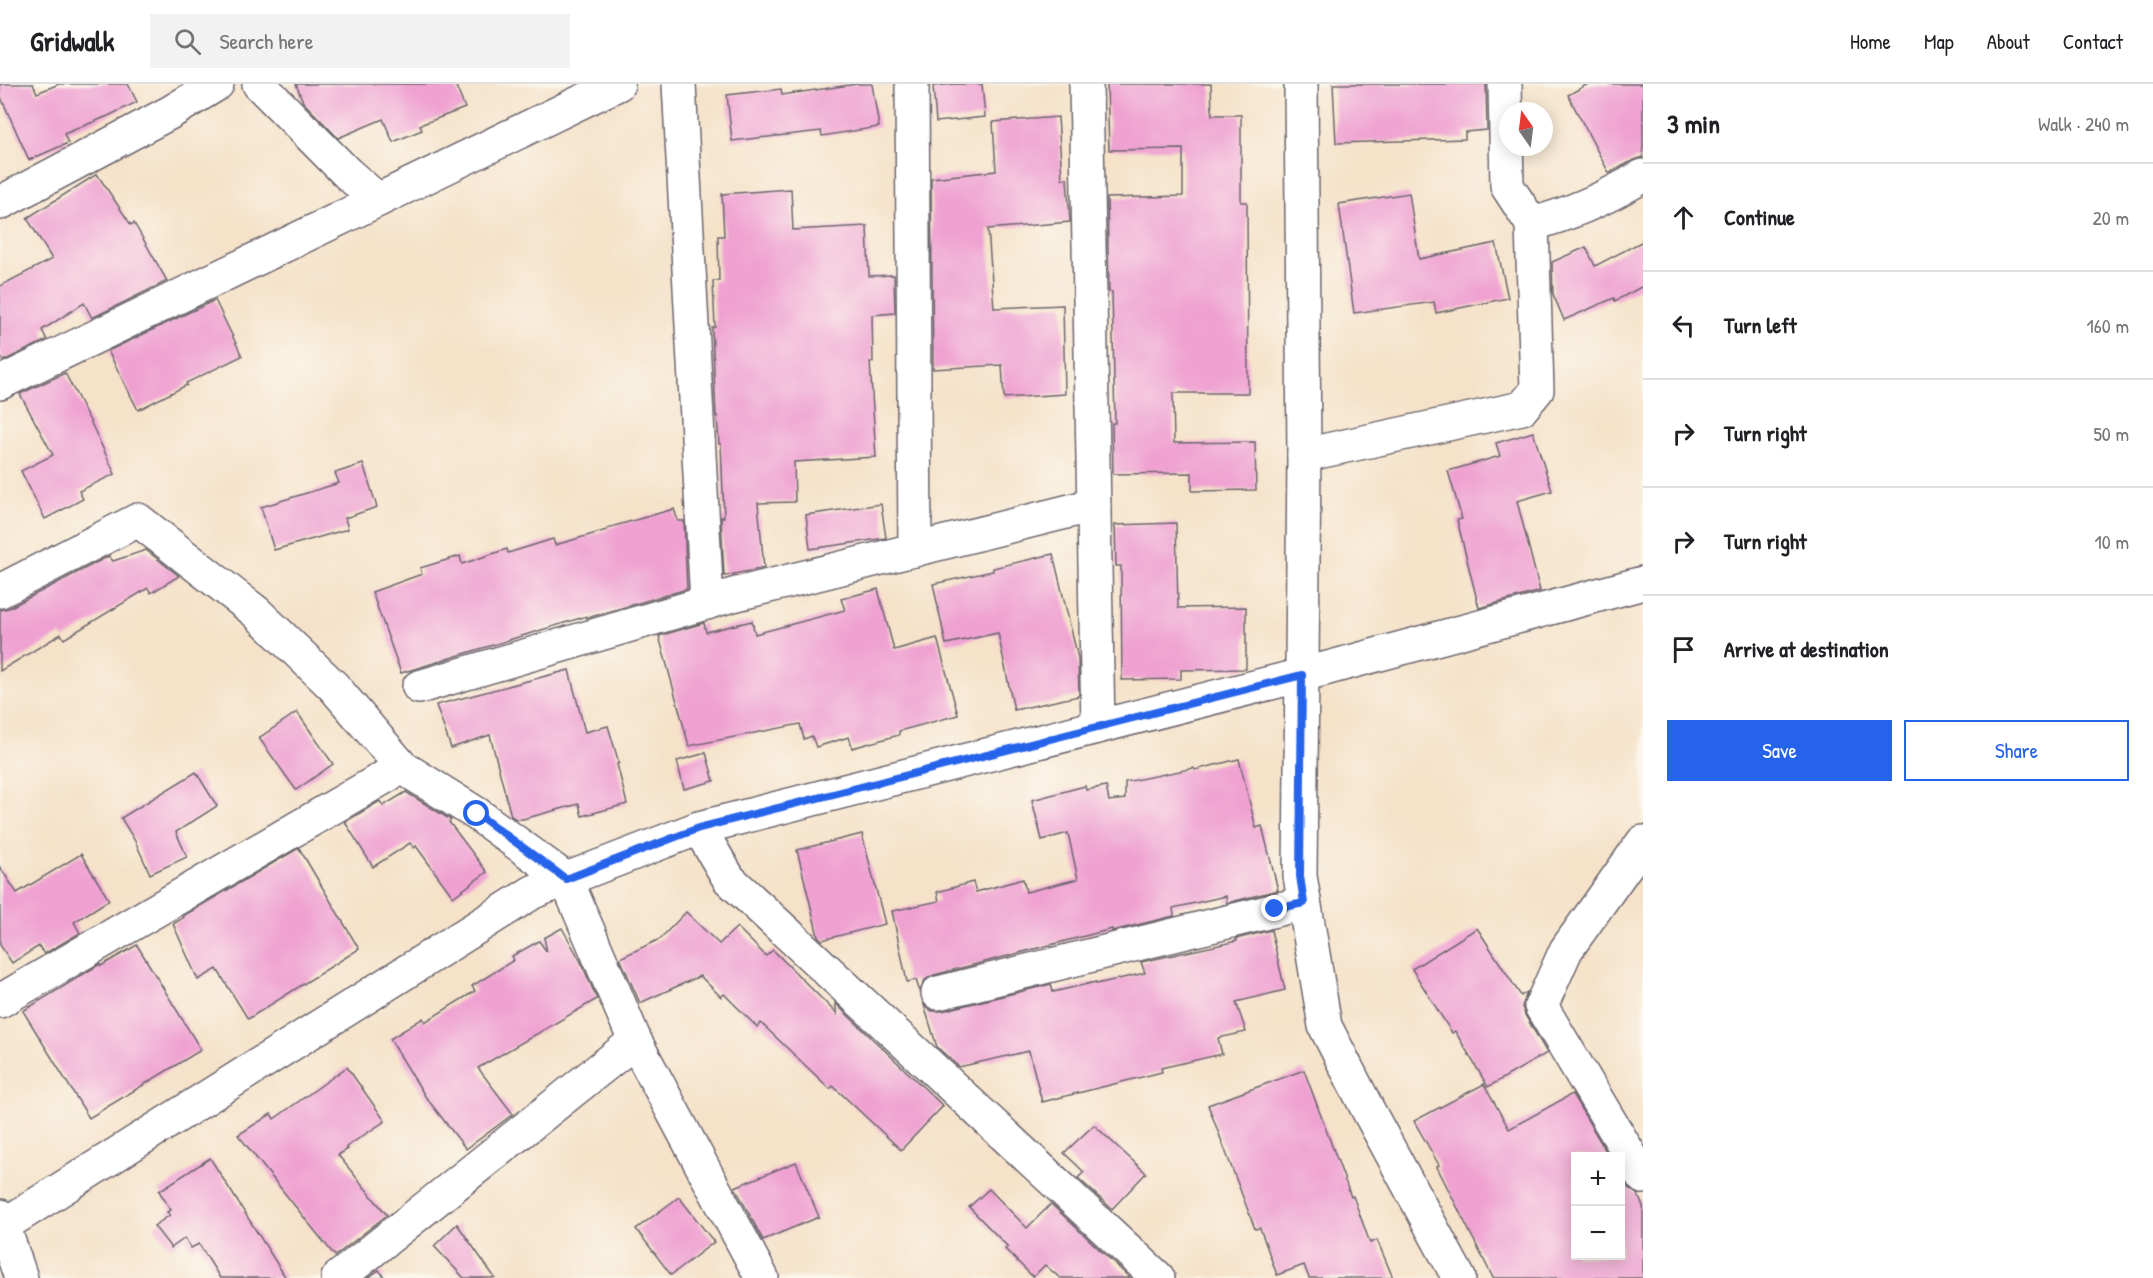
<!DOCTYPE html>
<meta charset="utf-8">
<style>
:root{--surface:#fff;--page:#f2f2f2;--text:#202124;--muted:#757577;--line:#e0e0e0;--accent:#2563eb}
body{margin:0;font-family:"Patrick Hand",sans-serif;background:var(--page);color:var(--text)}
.controls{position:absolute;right:18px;bottom:18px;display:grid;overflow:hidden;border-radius:0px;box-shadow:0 3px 15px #0003}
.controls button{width:54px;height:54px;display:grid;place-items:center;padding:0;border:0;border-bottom:2px solid var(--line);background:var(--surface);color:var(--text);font:30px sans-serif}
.compass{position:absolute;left:1499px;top:18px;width:54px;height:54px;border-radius:50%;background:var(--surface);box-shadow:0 3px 15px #0003;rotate:346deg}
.stop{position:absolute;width:18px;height:18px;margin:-14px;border:4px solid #2563eb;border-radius:50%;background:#fff}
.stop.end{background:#2563eb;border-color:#fff;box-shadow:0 2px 6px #0008}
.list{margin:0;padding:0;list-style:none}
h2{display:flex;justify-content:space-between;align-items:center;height:78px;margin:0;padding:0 24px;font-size:26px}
h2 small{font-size:20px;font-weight:400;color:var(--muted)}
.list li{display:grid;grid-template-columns:39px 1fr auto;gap:18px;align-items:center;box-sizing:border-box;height:108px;padding:0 24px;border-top:2px solid var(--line)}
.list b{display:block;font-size:22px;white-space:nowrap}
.list em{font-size:20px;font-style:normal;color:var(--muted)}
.actions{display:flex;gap:12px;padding:18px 24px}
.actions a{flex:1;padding:14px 0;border:2px solid var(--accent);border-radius:0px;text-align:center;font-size:21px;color:var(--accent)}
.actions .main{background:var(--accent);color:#fff}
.icon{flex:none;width:33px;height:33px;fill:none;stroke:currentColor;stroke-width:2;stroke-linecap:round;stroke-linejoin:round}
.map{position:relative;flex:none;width:1643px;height:1194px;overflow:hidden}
header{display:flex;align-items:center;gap:36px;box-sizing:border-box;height:84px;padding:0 30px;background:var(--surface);border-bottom:2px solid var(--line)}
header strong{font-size:28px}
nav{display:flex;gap:33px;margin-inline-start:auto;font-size:21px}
.search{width:420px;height:54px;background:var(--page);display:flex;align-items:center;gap:15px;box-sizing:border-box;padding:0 21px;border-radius:0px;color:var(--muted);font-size:22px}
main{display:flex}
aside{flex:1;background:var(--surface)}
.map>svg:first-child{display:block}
.building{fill:#efa2d2}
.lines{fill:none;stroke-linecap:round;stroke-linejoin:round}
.minor-casing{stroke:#6c656d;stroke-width:36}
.minor{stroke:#fff;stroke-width:33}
.route{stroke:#2563eb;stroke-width:8}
</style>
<header>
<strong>Gridwalk</strong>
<div class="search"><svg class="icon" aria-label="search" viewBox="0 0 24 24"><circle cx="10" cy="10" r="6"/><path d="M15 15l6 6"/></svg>Search here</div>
<nav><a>Home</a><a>Map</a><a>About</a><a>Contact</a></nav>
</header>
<main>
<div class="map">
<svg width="1643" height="1194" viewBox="0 0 1643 1194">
<rect width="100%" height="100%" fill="#fbf7ec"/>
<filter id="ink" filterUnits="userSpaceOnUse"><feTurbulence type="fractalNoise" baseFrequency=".0167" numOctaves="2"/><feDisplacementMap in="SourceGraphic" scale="12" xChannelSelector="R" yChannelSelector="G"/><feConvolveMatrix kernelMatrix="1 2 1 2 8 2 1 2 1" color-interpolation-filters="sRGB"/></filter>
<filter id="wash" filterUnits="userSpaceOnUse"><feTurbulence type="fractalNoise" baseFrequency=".008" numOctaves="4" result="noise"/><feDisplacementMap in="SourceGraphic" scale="24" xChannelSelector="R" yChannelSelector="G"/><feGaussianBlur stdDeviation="1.35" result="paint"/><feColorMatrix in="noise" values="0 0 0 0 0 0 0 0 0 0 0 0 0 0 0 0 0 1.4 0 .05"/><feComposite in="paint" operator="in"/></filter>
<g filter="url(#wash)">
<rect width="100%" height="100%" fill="#f5e2c9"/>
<g id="blocks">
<g class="building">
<path d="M 0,0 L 33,0 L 37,9 L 59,0 L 128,0 L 137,18 L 108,32 L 64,50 L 68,59 L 29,76 L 0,11 Z"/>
<path d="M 296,0 L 455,0 L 465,24 L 420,41 L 422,46 L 393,58 L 383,35 L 338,54 L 303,18 Z"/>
<path d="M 857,0 L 872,0 L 879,43 L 822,52 L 821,47 L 732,57 L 727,11 L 781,5 L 782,11 Z"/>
<path d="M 954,0 L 982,0 L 985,33 L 936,38 L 933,2 Z"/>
<path d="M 1107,0 L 1211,0 L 1212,31 L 1241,31 L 1241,118 L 1247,118 L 1248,309 L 1173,309 L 1174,359 L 1255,358 L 1256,406 L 1192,407 L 1192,389 L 1113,390 L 1112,339 L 1115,339 L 1112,208 L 1109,208 L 1107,114 L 1183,112 L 1183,65 L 1109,66 Z"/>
<path d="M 1333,0 L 1486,0 L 1487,46 L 1465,48 L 1465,55 L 1336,59 Z"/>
<path d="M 1588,0 L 1643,0 L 1643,73 L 1634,76 L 1609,89 L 1568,11 Z"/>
<path d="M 1058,33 L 1062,95 L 1067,94 L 1070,138 L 988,145 L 994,224 L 1063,221 L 1065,310 L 1004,314 L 1002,281 L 933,285 L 931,94 L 996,87 L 993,38 Z"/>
<path d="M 97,90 L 131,141 L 134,139 L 167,197 L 92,234 L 84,219 L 42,246 L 47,256 L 3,277 L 0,271 L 0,202 L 52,175 L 27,134 Z"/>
<path d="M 791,105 L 793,146 L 867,142 L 869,192 L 894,191 L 895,229 L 872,231 L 873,278 L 870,278 L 876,373 L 794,378 L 795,418 L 758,419 L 764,484 L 724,492 L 721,433 L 724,433 L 721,360 L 719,360 L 717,332 L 716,332 L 712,244 L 715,243 L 713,197 L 719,197 L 718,152 L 724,152 L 722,110 Z"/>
<path d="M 1409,109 L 1419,175 L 1496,159 L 1508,214 L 1436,229 L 1434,218 L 1354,229 L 1339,120 Z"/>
<path d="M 1643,157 L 1643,202 L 1615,217 L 1614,214 L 1564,236 L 1553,210 L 1552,178 L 1586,163 L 1595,182 Z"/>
<path d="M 215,216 L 242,272 L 186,299 L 187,301 L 138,326 L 108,267 Z"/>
<path d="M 65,289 L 91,339 L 115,390 L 79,407 L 83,415 L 45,435 L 21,387 L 53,371 L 20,310 Z"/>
<path d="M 1533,348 L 1552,407 L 1517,417 L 1540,507 L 1479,524 L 1457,436 L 1462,435 L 1448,387 L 1500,372 L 1496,359 Z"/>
<path d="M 363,380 L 377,423 L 345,434 L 348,445 L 274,466 L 261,423 L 339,399 L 335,389 Z"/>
<path d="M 881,420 L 886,454 L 810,465 L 806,431 Z"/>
<path d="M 674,425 L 678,437 L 684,437 L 687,505 L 587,534 L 587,532 L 401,589 L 372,508 L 422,490 L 420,484 L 460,472 L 462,480 L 507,465 L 508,469 L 553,455 L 555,461 L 607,446 L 607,444 Z"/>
<path d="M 1176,439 L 1178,524 L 1246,523 L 1246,585 L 1181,586 L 1181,595 L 1122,596 L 1121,482 L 1116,482 L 1115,441 Z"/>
<path d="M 146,466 L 179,492 L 151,509 L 148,504 L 64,555 L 61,550 L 0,587 L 0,526 L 9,524 L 109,472 L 113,477 Z"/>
<path d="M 1053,470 L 1078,574 L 1079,612 L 1014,626 L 998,549 L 946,560 L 933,500 L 993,487 L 993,484 Z"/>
<path d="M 878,505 L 894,566 L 937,554 L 958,631 L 899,647 L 899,651 L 852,664 L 849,653 L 816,663 L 812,652 L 804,655 L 800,640 L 689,662 L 659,552 L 704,539 L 706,548 L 752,537 L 755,550 L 845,526 L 841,515 Z"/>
<path d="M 569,586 L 585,648 L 608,642 L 619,679 L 617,680 L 627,720 L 582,732 L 579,720 L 523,735 L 516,735 L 511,732 L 490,651 L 451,664 L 436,621 Z"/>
<path d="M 297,628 L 333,680 L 296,706 L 259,654 Z"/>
<path d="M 706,669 L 714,697 L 684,705 L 677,677 Z"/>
<path d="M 1239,675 L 1256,744 L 1262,742 L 1278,806 L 1227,819 L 1226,812 L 1173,824 L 1174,832 L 1112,847 L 1112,845 L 934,891 L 925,896 L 920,908 L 916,896 L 907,898 L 892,827 L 939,817 L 937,808 L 973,798 L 976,808 L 1023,795 L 1026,808 L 1078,795 L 1068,749 L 1042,756 L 1032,716 L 1085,702 L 1086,706 L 1106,702 L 1109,717 L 1125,715 L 1125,698 L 1194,684 L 1195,686 Z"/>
<path d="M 196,688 L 217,722 L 176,748 L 187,773 L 150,790 L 135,757 L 121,734 Z"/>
<path d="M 406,708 L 451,736 L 449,738 L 487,788 L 453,813 L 416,762 L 414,764 L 410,759 L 373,783 L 345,738 L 380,717 L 383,722 Z"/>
<path d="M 862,750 L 885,840 L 822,856 L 818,852 L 797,766 Z"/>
<path d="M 299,764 L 359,865 L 248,935 L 217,885 L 198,896 L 173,840 L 184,833 L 183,832 Z"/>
<path d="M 81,770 L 109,816 L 74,838 L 80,849 L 44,870 L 39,862 L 12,879 L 0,861 L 0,783 L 17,809 Z"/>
<path d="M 686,828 L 719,860 L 737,843 L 766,872 L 773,866 L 837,930 L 835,919 L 943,1022 L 901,1066 L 833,1002 L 830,1005 L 761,939 L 757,943 L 724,910 L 721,913 L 700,892 L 640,919 L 620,874 L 660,855 Z"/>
<path d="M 562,844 L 580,876 L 597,915 L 478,984 L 513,1030 L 466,1065 L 425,1012 L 390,955 L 423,934 L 425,938 L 475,907 L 472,902 L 514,876 L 512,872 L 539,857 L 547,868 L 544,854 Z"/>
<path d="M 1477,844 L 1521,912 L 1527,908 L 1522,923 L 1525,931 L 1547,969 L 1488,1003 L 1455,947 L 1452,949 L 1412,885 Z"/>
<path d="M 1271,846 L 1285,906 L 1236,918 L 1246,948 L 1218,954 L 1222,970 L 1161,984 L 1162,988 L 1042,1018 L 1029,967 L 959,983 L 937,963 L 924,921 L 932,927 L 942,927 L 1051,900 L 1053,908 L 1096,898 L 1096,900 L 1145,889 L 1141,878 L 1237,857 L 1236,855 Z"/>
<path d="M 137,861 L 201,966 L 89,1034 L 23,927 L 100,880 L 101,882 Z"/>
<path d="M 347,983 L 385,1037 L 346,1063 L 348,1065 L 338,1071 L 387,1131 L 335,1172 L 238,1051 L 271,1030 L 274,1035 Z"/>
<path d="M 1304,986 L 1351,1113 L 1353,1112 L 1370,1159 L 1377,1156 L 1393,1194 L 1309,1194 L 1304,1181 L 1277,1191 L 1260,1144 L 1255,1145 L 1208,1021 Z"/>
<path d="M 1484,1000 L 1509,1045 L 1572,1010 L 1609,1072 L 1575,1072 L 1575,1172 L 1620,1172 L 1620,1092 L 1627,1103 L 1637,1110 L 1643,1122 L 1643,1194 L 1493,1194 L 1437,1083 L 1439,1081 L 1414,1037 Z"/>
<path d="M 1094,1041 L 1146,1089 L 1112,1125 L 1078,1094 L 1084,1088 L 1064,1069 Z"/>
<path d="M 210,1074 L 286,1194 L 220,1194 L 199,1160 L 191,1164 L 185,1154 L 171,1164 L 154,1142 L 170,1131 L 167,1128 L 171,1126 L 159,1107 Z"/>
<path d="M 796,1078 L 819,1133 L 763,1156 L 735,1103 Z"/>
<path d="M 989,1105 L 1027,1144 L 1051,1120 L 1130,1194 L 1060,1194 L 1045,1181 L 1033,1193 L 1005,1165 L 1008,1163 L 969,1123 Z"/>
<path d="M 679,1113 L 714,1158 L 671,1191 L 636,1145 Z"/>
<path d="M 457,1140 L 495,1194 L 464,1194 L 434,1162 Z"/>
<path d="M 379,1186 L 385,1194 L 368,1194 Z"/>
</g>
</g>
</g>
<g filter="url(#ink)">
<use href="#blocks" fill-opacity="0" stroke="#6c656d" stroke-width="1.5"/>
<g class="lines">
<defs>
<g id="minor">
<path d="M 259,0 L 347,89 L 378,116"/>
<path d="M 679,0 L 707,519"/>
<path d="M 912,0 L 915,466"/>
<path d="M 1086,0 L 1098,643"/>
<path d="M 1301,0 L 1304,371 L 1300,792 L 1325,942 L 1368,1026 L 1459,1194"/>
<path d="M 1505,0 L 1507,102 L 1532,140 C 1571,130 1608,113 1643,92"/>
<path d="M 0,119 L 171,28 L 217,0"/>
<path d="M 0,299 L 618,0"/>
<path d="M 1304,371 L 1522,324 L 1537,306 L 1532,140"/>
<path d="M 0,507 L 138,436 L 256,528 L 334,603 L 402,683"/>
<path d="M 419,603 L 733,511 L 1094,421"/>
<path d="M 699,744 L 729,795 L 1158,1194"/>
<path d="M 1643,758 L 1566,866 L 1541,922 L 1643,1093"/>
<path d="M 938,909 L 1304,819"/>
<path d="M 0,917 L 402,683 L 477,730 L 566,795 L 635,957 L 762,1194"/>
<path d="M 0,1132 L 21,1194"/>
<path d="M 4,1141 L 533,808 L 699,744 L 1302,591 L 1643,499"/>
<path d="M 338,1194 L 635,957"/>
</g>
</defs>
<use href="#minor" class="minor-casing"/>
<use href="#minor" class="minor"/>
</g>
</g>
<g class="lines" filter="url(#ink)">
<path class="route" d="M 477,730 L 566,795 L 699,744 L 1302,591 L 1300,792 L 1304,819 L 1275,825"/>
</g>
</svg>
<div class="controls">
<button>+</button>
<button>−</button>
</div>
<svg class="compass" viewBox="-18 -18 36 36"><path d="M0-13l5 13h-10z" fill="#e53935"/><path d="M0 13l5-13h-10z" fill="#757577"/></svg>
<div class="stop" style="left:477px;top:730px"></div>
<div class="stop end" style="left:1275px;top:825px"></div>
</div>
<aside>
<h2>3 min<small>Walk · 240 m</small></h2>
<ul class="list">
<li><svg class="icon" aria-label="ahead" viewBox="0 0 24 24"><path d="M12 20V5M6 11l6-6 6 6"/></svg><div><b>Continue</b></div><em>20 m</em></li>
<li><svg class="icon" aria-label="left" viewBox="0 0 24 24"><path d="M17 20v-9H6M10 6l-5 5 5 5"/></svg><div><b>Turn left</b></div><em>160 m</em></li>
<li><svg class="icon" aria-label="right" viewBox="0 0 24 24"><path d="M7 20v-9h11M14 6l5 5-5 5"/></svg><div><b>Turn right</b></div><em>50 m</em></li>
<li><svg class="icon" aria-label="right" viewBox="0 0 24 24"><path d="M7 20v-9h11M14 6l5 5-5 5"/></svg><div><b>Turn right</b></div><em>10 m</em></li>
<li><svg class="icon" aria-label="arrive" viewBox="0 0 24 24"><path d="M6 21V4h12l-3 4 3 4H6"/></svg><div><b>Arrive at destination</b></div></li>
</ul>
<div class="actions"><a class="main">Save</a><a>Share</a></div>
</aside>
</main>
